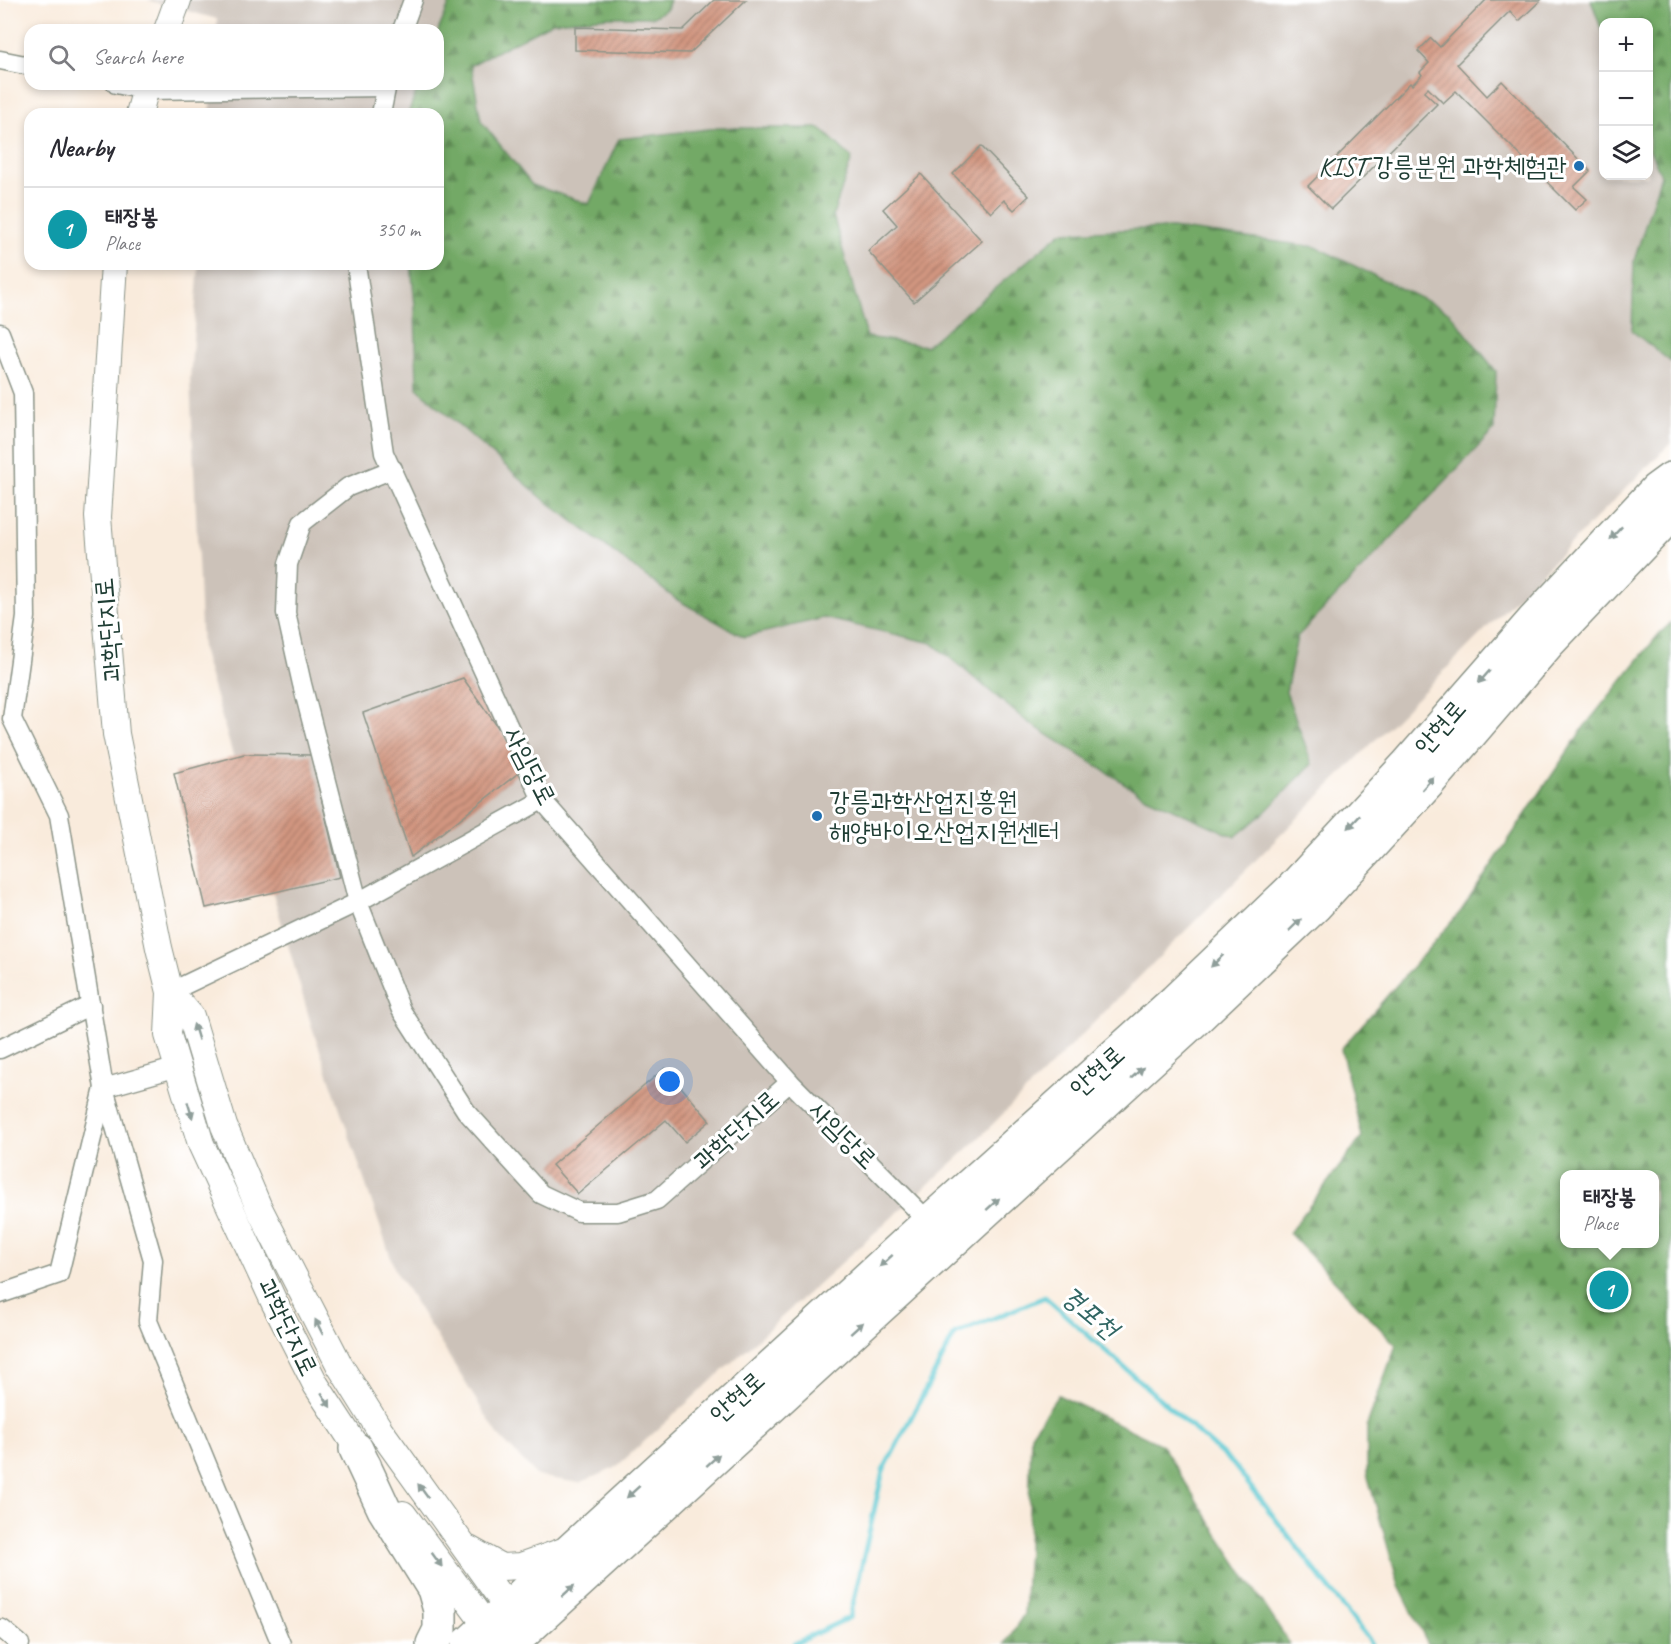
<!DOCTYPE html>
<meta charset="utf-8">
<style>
:root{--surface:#fff;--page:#f7f7f7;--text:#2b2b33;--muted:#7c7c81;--line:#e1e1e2;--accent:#db2777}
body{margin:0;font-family:Caveat,"Poor Story",sans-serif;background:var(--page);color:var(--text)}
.controls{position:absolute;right:18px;top:18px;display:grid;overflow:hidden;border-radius:12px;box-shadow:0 3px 9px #0003}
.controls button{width:54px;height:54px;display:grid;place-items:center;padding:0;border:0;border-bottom:2px solid var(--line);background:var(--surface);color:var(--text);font:30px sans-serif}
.you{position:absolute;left:670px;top:1082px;width:21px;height:21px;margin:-15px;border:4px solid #fff;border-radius:50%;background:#1a73e8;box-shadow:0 0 0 9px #1a73e833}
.badge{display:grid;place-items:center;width:39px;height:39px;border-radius:50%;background:var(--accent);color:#fff;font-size:20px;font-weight:700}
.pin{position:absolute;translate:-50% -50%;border:3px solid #fff;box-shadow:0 2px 6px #0006}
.popup{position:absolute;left:1560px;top:1170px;width:99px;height:78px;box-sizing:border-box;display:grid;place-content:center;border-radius:12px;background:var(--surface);filter:drop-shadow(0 2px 4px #0005);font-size:20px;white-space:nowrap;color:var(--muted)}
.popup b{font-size:22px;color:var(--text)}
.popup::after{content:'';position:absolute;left:50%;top:100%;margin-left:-12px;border:12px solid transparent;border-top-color:var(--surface)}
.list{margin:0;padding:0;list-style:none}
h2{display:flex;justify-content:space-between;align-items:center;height:78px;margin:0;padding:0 24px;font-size:26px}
h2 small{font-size:20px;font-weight:400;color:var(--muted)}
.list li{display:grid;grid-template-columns:39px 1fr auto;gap:18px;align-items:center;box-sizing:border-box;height:84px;padding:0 24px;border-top:2px solid var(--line)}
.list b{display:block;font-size:22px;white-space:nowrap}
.list p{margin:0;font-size:20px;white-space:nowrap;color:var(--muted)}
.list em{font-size:20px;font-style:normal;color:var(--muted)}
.icon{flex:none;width:33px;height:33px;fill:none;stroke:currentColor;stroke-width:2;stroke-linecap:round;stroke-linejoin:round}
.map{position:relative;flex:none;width:1671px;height:1644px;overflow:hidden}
.search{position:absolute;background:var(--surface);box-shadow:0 3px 9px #0003;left:24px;top:24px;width:420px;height:66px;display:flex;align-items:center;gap:15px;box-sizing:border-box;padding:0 21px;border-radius:18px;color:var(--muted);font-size:22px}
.panel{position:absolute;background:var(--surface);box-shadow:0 3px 9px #0003;left:24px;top:108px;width:420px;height:162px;border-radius:18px}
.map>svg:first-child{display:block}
.industrial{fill:#ccc2b9;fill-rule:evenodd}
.forest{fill:url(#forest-firs);stroke:#49734d;stroke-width:1.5;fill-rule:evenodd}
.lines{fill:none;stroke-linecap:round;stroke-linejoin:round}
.stream{stroke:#5ac7d0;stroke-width:5}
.building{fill:url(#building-hatch)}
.street-casing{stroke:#8c9488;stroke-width:21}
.secondary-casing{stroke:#8c9488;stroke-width:28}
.highway-casing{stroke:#8c9488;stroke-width:36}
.street{stroke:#fff;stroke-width:18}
.secondary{stroke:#fff;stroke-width:26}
.highway{stroke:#fff;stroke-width:33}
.oneway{fill:#8f9e9a}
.poi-dot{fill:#1f6fb2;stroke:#fff;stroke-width:2}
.labels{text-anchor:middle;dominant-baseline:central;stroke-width:6;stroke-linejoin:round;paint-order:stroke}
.poi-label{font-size:26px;fill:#1f3d34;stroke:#fff;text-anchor:end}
.street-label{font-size:26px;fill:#1f3d34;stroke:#fff}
.water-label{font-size:27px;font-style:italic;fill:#316663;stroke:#fff}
</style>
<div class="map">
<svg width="1671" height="1644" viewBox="0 0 1671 1644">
<defs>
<pattern id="forest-firs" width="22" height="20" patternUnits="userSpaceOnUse" patternTransform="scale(1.5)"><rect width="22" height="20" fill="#73a966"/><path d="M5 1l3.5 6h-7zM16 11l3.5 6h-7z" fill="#5e8b55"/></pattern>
<pattern id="building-hatch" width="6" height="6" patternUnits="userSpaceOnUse" patternTransform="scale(1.5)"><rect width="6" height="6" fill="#d29680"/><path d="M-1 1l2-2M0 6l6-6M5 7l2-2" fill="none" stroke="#aa7c6a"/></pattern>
</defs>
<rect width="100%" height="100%" fill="#fff"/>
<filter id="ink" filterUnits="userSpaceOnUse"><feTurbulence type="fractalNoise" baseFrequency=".0167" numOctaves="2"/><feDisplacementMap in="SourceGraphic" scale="12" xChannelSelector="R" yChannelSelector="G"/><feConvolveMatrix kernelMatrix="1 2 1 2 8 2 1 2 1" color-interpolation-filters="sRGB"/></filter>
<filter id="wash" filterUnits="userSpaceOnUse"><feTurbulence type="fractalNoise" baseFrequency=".008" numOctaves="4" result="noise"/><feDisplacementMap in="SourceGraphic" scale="24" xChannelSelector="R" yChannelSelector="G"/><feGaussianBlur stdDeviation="1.35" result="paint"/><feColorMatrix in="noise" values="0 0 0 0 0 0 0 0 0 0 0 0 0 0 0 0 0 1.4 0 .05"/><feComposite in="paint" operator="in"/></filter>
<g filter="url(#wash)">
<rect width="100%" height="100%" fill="#f9ebdc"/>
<path class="industrial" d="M 147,0 L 1671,0 L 1671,443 L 973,1144 L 615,1468 L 579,1483 L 537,1476 L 498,1435 L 395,1270 L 311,1024 L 202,649 L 190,379 L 199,264 L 438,264 L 438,114 L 210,114 L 212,84 L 438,84 L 438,30 L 217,30 L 217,19 ZM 1604,22 L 1648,22 L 1648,176 L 1604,176 Z"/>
<g class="forest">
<path d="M 451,0 L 670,0 L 667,9 L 653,17 L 609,17 L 553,22 L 471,65 L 481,121 L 532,185 L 589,204 L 619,139 L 718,128 L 820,128 L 852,158 L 833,215 L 867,337 L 926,346 L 1062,232 L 1172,228 L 1316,247 L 1449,312 L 1496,371 L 1494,430 L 1297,637 L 1286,692 L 1312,764 L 1263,814 L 1235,837 L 1146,797 L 1026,721 L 932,643 L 824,618 L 744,637 L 676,599 L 542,498 L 417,388 L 415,306 L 411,264 L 438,264 L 438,114 L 408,114 L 419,84 L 438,84 L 438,31 Z"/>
<path d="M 1591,0 L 1671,0 L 1671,362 L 1632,331 L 1634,261 L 1661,175 L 1649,148 L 1648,22 L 1604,22 L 1603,34 Z"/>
<path d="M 1671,623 L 1671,1644 L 1428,1644 L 1399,1586 L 1367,1474 L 1367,1425 L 1396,1345 L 1289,1233 L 1362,1137 L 1341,1049 L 1461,911 L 1584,727 L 1659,634 ZM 1654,1174 L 1654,1244 L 1564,1244 L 1564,1174 Z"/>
<path d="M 1058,1395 L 1162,1445 L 1217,1533 L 1290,1644 L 1005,1644 L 1024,1614 L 1028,1549 L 1031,1434 Z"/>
</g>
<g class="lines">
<path class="stream" d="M 794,1644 L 850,1617 L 883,1471 L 955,1334 L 1045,1297 L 1233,1464 L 1372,1644"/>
</g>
<g id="blocks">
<g class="building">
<path d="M 714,0 L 746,0 L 690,53 L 575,50 L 575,27 L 683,30 Z"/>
<path d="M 1486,0 L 1541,0 L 1519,21 L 1510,11 L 1457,64 L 1487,96 L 1502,81 L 1590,171 L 1574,187 L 1587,199 L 1575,210 L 1456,91 L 1443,103 L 1428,88 L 1424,92 L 1437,104 L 1331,209 L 1308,186 L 1410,83 L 1412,85 L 1422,75 L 1420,72 L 1429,63 L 1418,51 L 1431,38 L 1440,47 Z"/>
<path d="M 981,146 L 1029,196 L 1014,210 L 1004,200 L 991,213 L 953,174 Z"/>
<path d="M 921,174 L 982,241 L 914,302 L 868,251 L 897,225 L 883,209 Z"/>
<path d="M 463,678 L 526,767 L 411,857 L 363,713 Z"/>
<path d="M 244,754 L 311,755 L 340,877 L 206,908 L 174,773 Z"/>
<path d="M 665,1068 L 710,1121 L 685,1142 L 666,1120 L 578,1194 L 552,1165 Z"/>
</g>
</g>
</g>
<g filter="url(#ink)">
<use href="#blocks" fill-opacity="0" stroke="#8c9488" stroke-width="1.5"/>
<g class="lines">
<defs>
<g id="street">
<path d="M 402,30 L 413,0"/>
<path d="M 0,60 L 30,66"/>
<path d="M 116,84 L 145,90 L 386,87"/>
<path d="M 381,114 L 387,84"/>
<path d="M 356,264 L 384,453 L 542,800 L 790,1082 L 929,1222"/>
<path d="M 0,333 L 23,393 L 26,617 L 12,719 L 59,815 L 104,1088 L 153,1260 L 148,1321 L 281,1644"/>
<path d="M 393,469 L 348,487 L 302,523 L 288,564 L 286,613 L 302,684 L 358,902 L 401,1010 L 466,1111 L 541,1194 L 579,1212 L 618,1212 L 657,1200 L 790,1082"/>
<path d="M 170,992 L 358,902 L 542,800"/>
<path d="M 0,1049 L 91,1005"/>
<path d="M 0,1294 L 59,1274 L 104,1088 L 178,1067"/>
<path d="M 0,1630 L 2,1629 L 20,1644"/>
</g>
<g id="secondary">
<path d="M 167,30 L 178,0"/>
<path d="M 139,114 L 147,84"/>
<path d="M 114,264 L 98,517 L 116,734 L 159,948 L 170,992 L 168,1035 L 201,1144 L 275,1304 L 316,1385 L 368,1465"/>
<path d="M 170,992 L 191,1016 L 224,1126 L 259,1208 L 340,1366 L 380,1430 L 518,1622"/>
<path d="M 403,1514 L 498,1641"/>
<path d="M 469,1549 L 501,1567 L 521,1566 L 566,1550"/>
</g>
<g id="highway">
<path d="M 356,1449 L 384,1509 L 434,1589 L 440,1610 L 440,1630 L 433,1644"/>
<path d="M 468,1644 L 929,1222 L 1175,1001 L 1292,889 L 1406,766 L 1533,621 L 1656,490 L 1671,479"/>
<path d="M 511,1644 L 1197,1018 L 1315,906 L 1428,783 L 1549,642 L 1671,514"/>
</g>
</defs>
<use href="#street" class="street-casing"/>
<use href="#secondary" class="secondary-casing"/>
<use href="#highway" class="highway-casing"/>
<use href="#street" class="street"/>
<use href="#secondary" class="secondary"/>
<use href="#highway" class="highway"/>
</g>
<defs><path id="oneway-solid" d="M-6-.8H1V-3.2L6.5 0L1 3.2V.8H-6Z" transform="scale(1.5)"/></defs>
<g class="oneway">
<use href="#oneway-solid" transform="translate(1616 533) rotate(133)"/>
<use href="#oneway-solid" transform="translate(1484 677) rotate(131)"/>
<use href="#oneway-solid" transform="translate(1428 783) rotate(-48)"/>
<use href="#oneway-solid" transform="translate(1354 822) rotate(133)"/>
<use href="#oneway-solid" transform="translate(1295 925) rotate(-44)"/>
<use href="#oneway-solid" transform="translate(1217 961) rotate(136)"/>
<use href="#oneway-solid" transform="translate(196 1032) rotate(-107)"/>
<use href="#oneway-solid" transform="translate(1137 1073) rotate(-42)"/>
<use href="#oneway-solid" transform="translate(190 1110) rotate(73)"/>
<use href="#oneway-solid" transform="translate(993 1204) rotate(-42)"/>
<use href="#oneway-solid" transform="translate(886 1261) rotate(138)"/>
<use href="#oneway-solid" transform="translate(319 1327) rotate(-117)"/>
<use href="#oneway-solid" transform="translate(857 1328) rotate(-42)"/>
<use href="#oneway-solid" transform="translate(326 1400) rotate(58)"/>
<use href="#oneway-solid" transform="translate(713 1460) rotate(-42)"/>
<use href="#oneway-solid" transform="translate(423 1491) rotate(-126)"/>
<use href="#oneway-solid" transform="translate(633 1492) rotate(138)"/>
<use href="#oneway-solid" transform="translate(437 1560) rotate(54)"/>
<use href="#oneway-solid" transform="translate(568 1591) rotate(-42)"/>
</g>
</g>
<g class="poi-dot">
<circle cx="1579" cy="166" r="6"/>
<circle cx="817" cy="816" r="6"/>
</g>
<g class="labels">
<g class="poi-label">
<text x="1567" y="166">KIST 강릉분원 과학체험관</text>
<text x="829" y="801" text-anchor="start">강릉과학산업진흥원<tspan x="829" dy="30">해양바이오산업지원센터</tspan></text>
</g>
<g class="street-label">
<text transform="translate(108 630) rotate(-95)">과학단지로</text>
<text transform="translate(1440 727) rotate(-49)">안현로</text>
<text transform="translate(530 766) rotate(63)">사임당로</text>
<text transform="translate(1097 1071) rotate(-42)">안현로</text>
<text transform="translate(736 1130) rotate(-42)">과학단지로</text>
<text transform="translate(843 1135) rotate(45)">사임당로</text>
<text transform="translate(288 1327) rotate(64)">과학단지로</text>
<text transform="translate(737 1397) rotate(-42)">안현로</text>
</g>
<g class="water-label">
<text transform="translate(1090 1312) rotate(40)">경포천</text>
</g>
</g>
</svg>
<div class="controls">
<button>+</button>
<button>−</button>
<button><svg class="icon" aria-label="layers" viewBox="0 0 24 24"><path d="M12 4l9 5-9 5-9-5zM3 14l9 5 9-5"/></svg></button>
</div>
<div class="you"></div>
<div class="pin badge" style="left:1609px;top:1290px;background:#0f9aa8">1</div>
<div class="popup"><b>태장봉</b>Place</div>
<div class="search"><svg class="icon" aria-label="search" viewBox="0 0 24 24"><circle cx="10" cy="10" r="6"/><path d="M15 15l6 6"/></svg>Search here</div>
<section class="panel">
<h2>Nearby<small></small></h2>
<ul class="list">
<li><span class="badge" style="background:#0f9aa8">1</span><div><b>태장봉</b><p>Place</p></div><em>350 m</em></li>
</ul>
</section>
</div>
